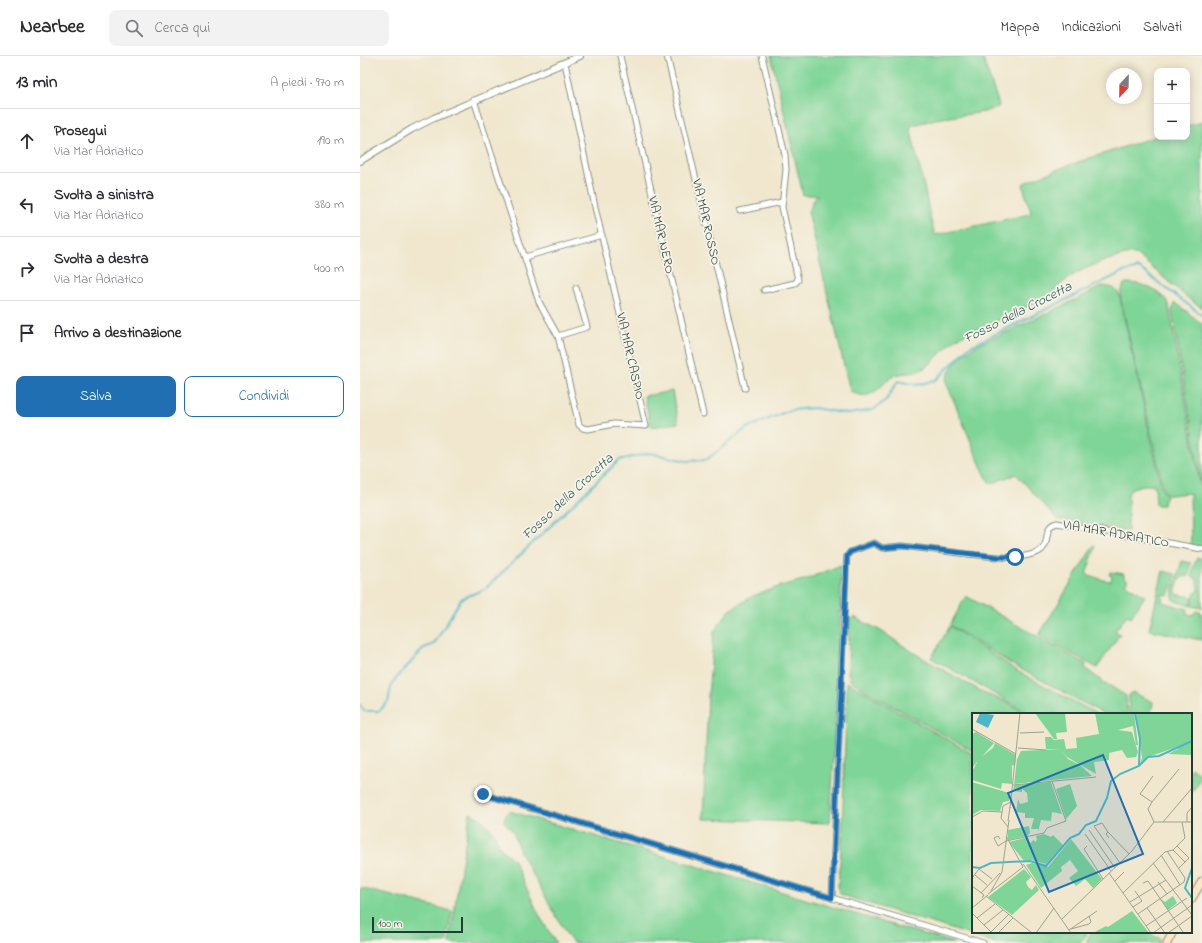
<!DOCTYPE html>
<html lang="it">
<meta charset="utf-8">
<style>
:root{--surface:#fff;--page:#f2f2f3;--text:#2b2b33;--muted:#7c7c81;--line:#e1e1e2;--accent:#1f6fb2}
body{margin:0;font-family:"Indie Flower",sans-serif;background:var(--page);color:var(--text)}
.controls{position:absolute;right:12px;top:12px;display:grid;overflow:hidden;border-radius:8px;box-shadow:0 2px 10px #0003}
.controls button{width:36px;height:36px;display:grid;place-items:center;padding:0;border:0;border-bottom:1px solid var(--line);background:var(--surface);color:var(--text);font:20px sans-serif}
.compass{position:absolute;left:746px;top:12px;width:36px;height:36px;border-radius:50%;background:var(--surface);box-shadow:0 2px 10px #0003;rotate:202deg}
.scale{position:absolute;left:12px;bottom:10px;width:91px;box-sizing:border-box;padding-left:4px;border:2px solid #1f3d34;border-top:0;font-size:11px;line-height:14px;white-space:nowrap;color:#1f3d34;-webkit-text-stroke:3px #f7f3e8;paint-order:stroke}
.stop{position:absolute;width:12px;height:12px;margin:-9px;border:3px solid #1f6fb2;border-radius:50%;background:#fff}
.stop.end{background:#1f6fb2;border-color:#fff;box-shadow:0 1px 4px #0008}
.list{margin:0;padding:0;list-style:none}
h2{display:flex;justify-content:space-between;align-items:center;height:52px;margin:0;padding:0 16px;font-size:17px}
h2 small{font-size:13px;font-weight:400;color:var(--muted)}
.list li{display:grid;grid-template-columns:26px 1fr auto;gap:12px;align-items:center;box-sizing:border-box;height:64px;padding:0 16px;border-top:1px solid var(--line)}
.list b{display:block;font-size:15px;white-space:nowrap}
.list p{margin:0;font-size:13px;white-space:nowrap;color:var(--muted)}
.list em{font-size:13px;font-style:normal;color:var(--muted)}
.actions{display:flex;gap:8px;padding:12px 16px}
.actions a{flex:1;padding:9px 0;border:1px solid var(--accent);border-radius:8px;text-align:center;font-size:14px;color:var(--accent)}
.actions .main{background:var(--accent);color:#fff}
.icon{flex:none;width:22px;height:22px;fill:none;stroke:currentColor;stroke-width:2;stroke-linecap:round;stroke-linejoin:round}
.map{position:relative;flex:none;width:842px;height:887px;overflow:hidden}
header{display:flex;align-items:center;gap:24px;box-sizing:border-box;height:56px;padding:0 20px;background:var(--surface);border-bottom:1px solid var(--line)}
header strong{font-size:19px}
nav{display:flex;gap:22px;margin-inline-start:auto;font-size:14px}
.search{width:280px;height:36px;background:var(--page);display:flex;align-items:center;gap:10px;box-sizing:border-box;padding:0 14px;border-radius:8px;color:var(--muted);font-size:15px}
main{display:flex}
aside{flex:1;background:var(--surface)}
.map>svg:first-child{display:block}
.green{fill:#7fd598;stroke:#4f8966}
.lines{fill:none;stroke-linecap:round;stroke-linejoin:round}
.stream{stroke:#4cb8c7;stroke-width:2}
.minor-casing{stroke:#889281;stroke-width:7}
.tertiary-casing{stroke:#889281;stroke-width:8}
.secondary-casing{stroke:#889281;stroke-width:9}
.minor{stroke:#fff;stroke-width:5}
.tertiary{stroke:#fff;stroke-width:6}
.secondary{stroke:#fee5c5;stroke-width:7}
.route{stroke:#1f6fb2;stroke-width:5}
.labels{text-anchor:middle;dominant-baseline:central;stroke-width:3.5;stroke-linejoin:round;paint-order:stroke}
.street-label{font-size:13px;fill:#1f3d34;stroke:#f7f3e8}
.water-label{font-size:14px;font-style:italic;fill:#2a5c59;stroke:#f7f3e8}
.inset-river{fill:none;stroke:#4cb8c7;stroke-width:2}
.inset-road{fill:none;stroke:#9ca390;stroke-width:1}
.view{fill:#1f6fb2;fill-opacity:0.15;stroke:#1f6fb2;stroke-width:2}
.inset-edge{fill:none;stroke:#1f3d34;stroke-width:2}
</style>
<header>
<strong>Nearbee</strong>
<div class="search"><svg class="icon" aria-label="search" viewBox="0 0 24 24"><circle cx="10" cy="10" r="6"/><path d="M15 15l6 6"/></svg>Cerca qui</div>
<nav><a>Mappa</a><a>Indicazioni</a><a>Salvati</a></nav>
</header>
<main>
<aside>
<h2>13 min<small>A piedi · 970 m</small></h2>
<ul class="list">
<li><svg class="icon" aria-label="ahead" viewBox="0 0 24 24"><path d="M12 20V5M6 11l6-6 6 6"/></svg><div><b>Prosegui</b><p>Via Mar Adriatico</p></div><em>190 m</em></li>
<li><svg class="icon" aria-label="left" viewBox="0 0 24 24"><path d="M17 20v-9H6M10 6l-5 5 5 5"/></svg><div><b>Svolta a sinistra</b><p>Via Mar Adriatico</p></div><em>380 m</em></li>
<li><svg class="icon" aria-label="right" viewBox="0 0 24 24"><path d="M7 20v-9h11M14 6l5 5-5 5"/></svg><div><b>Svolta a destra</b><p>Via Mar Adriatico</p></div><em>400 m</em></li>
<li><svg class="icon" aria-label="arrive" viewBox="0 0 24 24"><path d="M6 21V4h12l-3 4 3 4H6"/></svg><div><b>Arrivo a destinazione</b></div></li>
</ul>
<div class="actions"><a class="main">Salva</a><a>Condividi</a></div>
</aside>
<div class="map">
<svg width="842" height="887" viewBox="0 0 842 887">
<rect width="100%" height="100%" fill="#f7f3e8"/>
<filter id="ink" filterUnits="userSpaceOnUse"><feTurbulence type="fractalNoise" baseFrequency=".025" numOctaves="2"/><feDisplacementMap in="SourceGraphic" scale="8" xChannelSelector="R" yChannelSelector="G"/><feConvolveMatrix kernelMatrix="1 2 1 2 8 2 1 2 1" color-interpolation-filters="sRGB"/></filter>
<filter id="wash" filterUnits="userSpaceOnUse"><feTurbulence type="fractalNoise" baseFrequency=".012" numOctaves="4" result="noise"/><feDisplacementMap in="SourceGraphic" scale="16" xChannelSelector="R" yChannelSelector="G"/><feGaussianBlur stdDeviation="0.9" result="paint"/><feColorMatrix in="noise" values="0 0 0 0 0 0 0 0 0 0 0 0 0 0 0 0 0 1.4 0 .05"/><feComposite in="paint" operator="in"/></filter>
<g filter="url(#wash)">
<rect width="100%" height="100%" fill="#f0e7ce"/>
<g class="green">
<path d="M 411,0 L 622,0 L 639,49 L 638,51 L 624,56 L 576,63 L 553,69 L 550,72 L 564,130 L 570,161 L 575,179 L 670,158 L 671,157 L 663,130 L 664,127 L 703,111 L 797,80 L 827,81 L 827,70 L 842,66 L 842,252 L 829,243 L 776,198 C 766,198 758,201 748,204 C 726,211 707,220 692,237 C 671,249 650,259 629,269 C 621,273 611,275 603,279 C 586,287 577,305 561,314 C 553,318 542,316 534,320 C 518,330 512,348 490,335 L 448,155 L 452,149 L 452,145 L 458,139 L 443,139 Z"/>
<path d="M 767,227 C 784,227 795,233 808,245 L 842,439 L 842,491 L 831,490 L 830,438 L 828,437 L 810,439 L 808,439 L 804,435 L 761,244 L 761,238 L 764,228 Z"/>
<path d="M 742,230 C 750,231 755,231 759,238 L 802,434 L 807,440 L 804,443 L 803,449 L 796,449 L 795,429 L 783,429 L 772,432 L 768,438 L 768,475 L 697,463 L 656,418 L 630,428 L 621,410 L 586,326 C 588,312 602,298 614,291 C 623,286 633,282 642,278 C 675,262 710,248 742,230 Z"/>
<path d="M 814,247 L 820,250 L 842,268 L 842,432 L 812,255 Z"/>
<path d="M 312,335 L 318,367 L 291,371 L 284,340 Z"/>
<path d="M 734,489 L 736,490 L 726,518 L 743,524 L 751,525 L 752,520 L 749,519 L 750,516 L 764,518 L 764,522 L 768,524 L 765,528 L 785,540 L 771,561 L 767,559 L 755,575 L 760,578 L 737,612 L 679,579 Z"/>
<path d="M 837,502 L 842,502 L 842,552 L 832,550 L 834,538 L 839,534 L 837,527 L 837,523 L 832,521 C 831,514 835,508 837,502 Z"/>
<path d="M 822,505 L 831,507 L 828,521 L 824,520 L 819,524 L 816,522 L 818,518 Z"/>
<path d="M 481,509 C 481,595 475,681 470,767 L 343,763 L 348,639 L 354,575 L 370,554 L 393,540 L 421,530 L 447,523 Z"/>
<path d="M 803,515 L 815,518 L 814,524 L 819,526 L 818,529 L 812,530 L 808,539 L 803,538 L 802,546 L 828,553 L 827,558 L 833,559 L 836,555 L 842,557 L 842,584 L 789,574 Z"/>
<path d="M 817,530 L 816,538 L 833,541 L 831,550 L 815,545 C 812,542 812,535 814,531 Z"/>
<path d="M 606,540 L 726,608 L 725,612 L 739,623 L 766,640 L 767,658 L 744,658 L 653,609 L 590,569 Z"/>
<path d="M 494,561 L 521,575 L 554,597 L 626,638 L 646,646 L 667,658 L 613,658 L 613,695 L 506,635 L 490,624 L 488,616 L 489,564 Z"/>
<path d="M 590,570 L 659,616 L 737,658 L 670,658 L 571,602 Z"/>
<path d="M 487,626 L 613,698 L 613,876 L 726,876 L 725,881 L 719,887 L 636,887 L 488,841 L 480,838 L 478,830 L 482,780 Z"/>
<path d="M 772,636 L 793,646 L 791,658 L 769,658 L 769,639 Z"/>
<path d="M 831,712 L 842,719 L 831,738 Z"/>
<path d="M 149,755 L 280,793 L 525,867 L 595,887 L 213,887 L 207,879 L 160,796 L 153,776 L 144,765 L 145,760 Z"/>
<path d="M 110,757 L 120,762 L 133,776 L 141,793 L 153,803 L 180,861 L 196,887 L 89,887 Z"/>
<path d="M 0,832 L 92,855 L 86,887 L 0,887 Z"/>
<path d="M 731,876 L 785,876 L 801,883 L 799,887 L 726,887 Z"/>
</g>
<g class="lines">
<path class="stream" d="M 0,649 L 4,655 L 19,655 L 28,646 L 32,627 L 64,592 L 74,588 L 101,543 L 125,533 L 259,404 L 290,397 L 326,405 L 346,404 L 387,372 L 430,354 L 454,352 L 488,358 L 513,354 L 526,344 L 538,325 L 557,329 L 576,324 L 609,291 L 763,216 L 779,212 L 842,259"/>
</g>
</g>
<g filter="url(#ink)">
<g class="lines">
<defs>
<g id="minor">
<path d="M 260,0 L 343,358"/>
<path d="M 307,0 L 385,332"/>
<path d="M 402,0 L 425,99 L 426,114 L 422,151 L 438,224 L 435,227 L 404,234"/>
<path d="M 205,7 L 235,151 L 286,370 L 254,368 L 228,373 L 223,372 L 219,369 L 198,280 L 227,271 L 216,232"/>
<path d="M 114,44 L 179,246 L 198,280"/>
<path d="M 380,155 L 422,146"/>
<path d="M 165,201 L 242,179"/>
<path d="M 123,738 L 623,887"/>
<path d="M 472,842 L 486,513 L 487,500 L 490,496 L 514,487 C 516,488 520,491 522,492 C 524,492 538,490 543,490 C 564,493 586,495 607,498 C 630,500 654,505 676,497 C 694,490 680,471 697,467 L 842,493"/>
</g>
<path id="tertiary" d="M 0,105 L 52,73 L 74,62 L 220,0"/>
<g id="secondary">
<path d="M 831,844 L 842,825"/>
<path d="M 807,887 L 813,876"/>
</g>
</defs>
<use href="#minor" class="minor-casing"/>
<use href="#tertiary" class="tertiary-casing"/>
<use href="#secondary" class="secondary-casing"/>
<use href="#minor" class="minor"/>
<use href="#tertiary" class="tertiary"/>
<use href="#secondary" class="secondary"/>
</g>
</g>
<g class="lines" filter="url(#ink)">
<path class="route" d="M 123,738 L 472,842 L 487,500 L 490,496 L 514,487 L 522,492 L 542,490 L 639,501 L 655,501"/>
</g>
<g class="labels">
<g class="street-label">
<text transform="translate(346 166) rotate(77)">VIA MAR ROSSO</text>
<text transform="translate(301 179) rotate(77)">VIA MAR NERO</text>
<text transform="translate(270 300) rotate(77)">VIA MAR CASPIO</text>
<text transform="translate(756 478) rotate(10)">VIA MAR ADRIATICO</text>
</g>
<g class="water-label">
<text transform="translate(658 257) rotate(-27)">Fosso della Crocetta</text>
<text transform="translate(208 441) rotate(-43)">Fosso della Crocetta</text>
</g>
</g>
<g transform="translate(612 657)">
<rect width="220" height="220" fill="#f0e7ce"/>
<path d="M 63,0 L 93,0 L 95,19 L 84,20 L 85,26 L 82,26 ZM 123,0 L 162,0 L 166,32 L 164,32 L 161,13 L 146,17 L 160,19 L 166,39 L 164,44 L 155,45 L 150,37 L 137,40 L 137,47 L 122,49 L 124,61 L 95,44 L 89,37 L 96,46 L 108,52 L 120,63 L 42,71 L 45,46 L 49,38 L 88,36 L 74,36 L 73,24 L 79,24 L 82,27 L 92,26 L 94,36 L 105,35 L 104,25 L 127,21 ZM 164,0 L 220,0 L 220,42 L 196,41 L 206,36 L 208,33 L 176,44 L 168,51 L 170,45 ZM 4,19 L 22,30 L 0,55 L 0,21 ZM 23,30 L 44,42 L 43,53 L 40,52 L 40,71 L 30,70 L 29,76 L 0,67 L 0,58 L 8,45 L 21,35 ZM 0,69 L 37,80 L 37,88 L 31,89 L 28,98 L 9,97 L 0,102 ZM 79,69 L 90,101 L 80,99 L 79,108 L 69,107 L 66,119 L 66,116 L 59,116 L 62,105 L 53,105 L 53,100 L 44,99 L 46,86 L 48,91 L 56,89 L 55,80 L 50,76 L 50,79 L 41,78 L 42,72 ZM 98,71 L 105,93 L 94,106 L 84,76 ZM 57,113 L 58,120 L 55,123 L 36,127 L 36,117 ZM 72,121 L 79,124 L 81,122 L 91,132 L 74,151 L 59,147 L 52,148 L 37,129 L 56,124 L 58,130 L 62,127 L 63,129 L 65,127 L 64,123 ZM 99,126 L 130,166 L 121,175 L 113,166 L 104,173 L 97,165 L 106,158 L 98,147 L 89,154 L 90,158 L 69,175 L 54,152 L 60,150 L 76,154 ZM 52,156 L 59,164 L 54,169 L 56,174 L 60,177 L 64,172 L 67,177 L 40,202 L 16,184 ZM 201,183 L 205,190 L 196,197 L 189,186 L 193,189 ZM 160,198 L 177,220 L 121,220 L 134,213 L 136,214 Z" fill="#7fd598"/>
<path d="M 8,0 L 22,2 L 16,15 L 4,9 Z" fill="#4cb8c7"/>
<path class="inset-river" d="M 163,0 L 168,26 L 167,52M 0,154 L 8,155 L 19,150 L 58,148 L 74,153 L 98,125 L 107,121 L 114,112 L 124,108 L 135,85 L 139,68 L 148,61 L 167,53 L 176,44 L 187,43 L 220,28M 220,155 L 213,175 L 220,185"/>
<path class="inset-road" d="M 0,16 L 44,41M 48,20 L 72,19M 46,35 L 74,37M 181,63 L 168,81 L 180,89 L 176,96 L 182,109M 41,72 L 124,64M 180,89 L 207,56M 38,95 L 48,0M 0,104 L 11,98 L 30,99M 36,108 L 38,94M 191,109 L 220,75M 215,109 L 215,100 L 220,94M 36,114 L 29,105 L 31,93 L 39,89M 117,117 L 143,155M 136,119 L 157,141M 113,121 L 139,158M 137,125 L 134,121 L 136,119 L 130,110 L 122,113 L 148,150M 28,126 L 26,123 L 22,125 L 26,133 L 34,128 L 72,120 L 75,115 L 94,108 L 80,68M 115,133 L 112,136 L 131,166M 205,133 L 217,145 L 207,155M 201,137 L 213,149M 189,142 L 208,172M 181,150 L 220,202M 51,151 L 99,220M 137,160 L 179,220M 3,162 L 15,172M 0,165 L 7,156 L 20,166M 143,168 L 152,159M 186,169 L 195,181M 171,170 L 176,168 L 211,219M 0,173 L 12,182 L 10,185M 19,178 L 30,159 L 37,107M 9,180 L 28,160M 151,180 L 193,139 L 201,137 L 213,125 L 210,109M 16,181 L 51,154 L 34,123M 14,183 L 60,220M 158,189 L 194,167M 161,194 L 170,188 L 163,178M 0,195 L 16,182M 175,195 L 193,220M 0,200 L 20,220M 166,201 L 212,169 L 213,165 L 195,138M 5,205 L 23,191M 90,206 L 160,138 L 182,109 L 220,109M 12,212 L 31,197M 174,213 L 215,185M 99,216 L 117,211 L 119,209 L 117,203M 97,217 L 125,198M 19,219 L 37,201M 26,220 L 41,205M 64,220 L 82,195M 181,220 L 220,192M 196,220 L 220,203"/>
<path class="view" d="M 131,42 L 171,141 L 77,179 L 36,80 Z"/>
<rect width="220" height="220" class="inset-edge"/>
</g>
</svg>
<div class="controls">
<button>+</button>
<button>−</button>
</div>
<svg class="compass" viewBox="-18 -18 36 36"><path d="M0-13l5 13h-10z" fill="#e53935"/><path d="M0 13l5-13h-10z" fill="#7c7c81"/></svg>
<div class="scale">100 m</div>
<div class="stop" style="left:655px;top:501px"></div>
<div class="stop end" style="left:123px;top:738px"></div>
</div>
</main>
